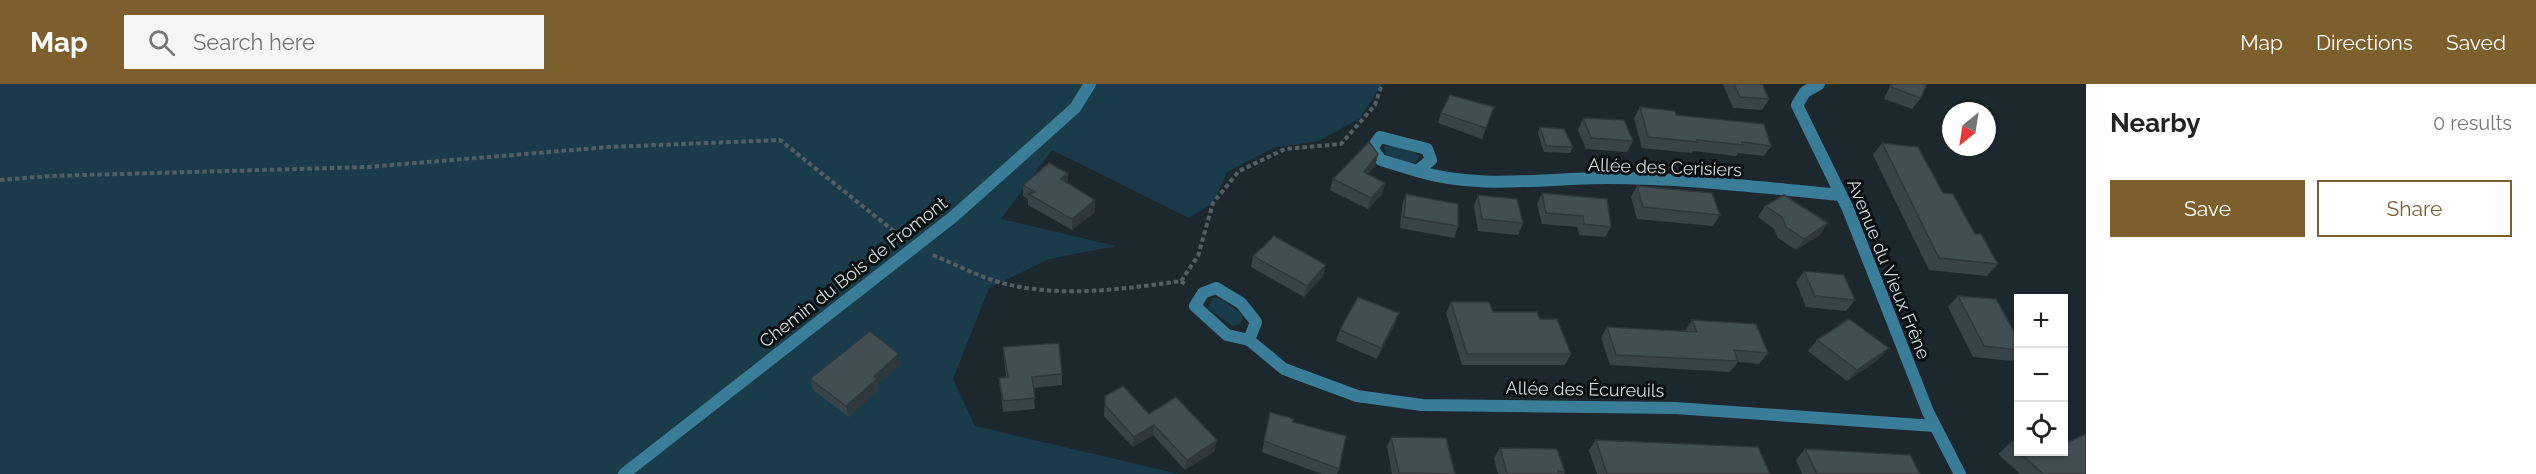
<!DOCTYPE html>
<meta charset="utf-8">
<style>
:root{--surface:#fff;--page:#f6f6f6;--text:#222;--muted:#767676;--line:#e0e0e0;--accent:#7c5f2c}
body{margin:0;font-family:Raleway,sans-serif;background:var(--page);color:var(--text)}
.controls{position:absolute;right:18px;bottom:18px;display:grid;overflow:hidden;border-radius:0px;box-shadow:0 2px 4px #0004}
.controls button{width:54px;height:54px;display:grid;place-items:center;padding:0;border:0;border-bottom:2px solid var(--line);background:var(--surface);color:var(--text);font:30px sans-serif}
.compass{position:absolute;left:1942px;top:18px;width:54px;height:54px;border-radius:50%;background:var(--surface);box-shadow:0 2px 4px #0004;rotate:210deg}
.list{margin:0;padding:0;list-style:none}
h2{display:flex;justify-content:space-between;align-items:center;height:78px;margin:0;padding:0 24px;font-size:26px}
h2 small{font-size:20px;font-weight:400;color:var(--muted)}
.actions{display:flex;gap:12px;padding:18px 24px}
.actions a{flex:1;padding:14px 0;border:2px solid var(--accent);border-radius:0px;text-align:center;font-size:21px;color:var(--accent)}
.actions .main{background:var(--accent);color:#fff}
.icon{flex:none;width:33px;height:33px;fill:none;stroke:currentColor;stroke-width:2;stroke-linecap:round;stroke-linejoin:round}
.map{position:relative;flex:none;width:2086px;height:390px;overflow:hidden}
header{display:flex;align-items:center;gap:36px;box-sizing:border-box;height:84px;padding:0 30px;background:var(--accent);color:#fff}
header strong{font-size:28px}
nav{display:flex;gap:33px;margin-inline-start:auto;font-size:21px}
.search{width:420px;height:54px;background:var(--page);display:flex;align-items:center;gap:15px;box-sizing:border-box;padding:0 21px;border-radius:0px;color:var(--muted);font-size:22px}
main{display:flex}
aside{flex:1;background:var(--surface)}
.map>svg:first-child{display:block}
.green{fill:#1a3b49}
.lines{fill:none;stroke-linecap:round;stroke-linejoin:round}
.path{stroke:#545f63;stroke-width:4;stroke-dasharray:4.5 3;stroke-linecap:butt}
.minor{stroke:#397d99;stroke-width:12}
.wall{fill:#384449}
.shaded-wall{fill:#2e373c}
.building{fill:#414f55;stroke:#2e373c;stroke-width:1.5}
.labels{text-anchor:middle;dominant-baseline:central;stroke-width:6;stroke-linejoin:round;paint-order:stroke}
.street-label{font-size:18px;fill:#d3dbde;stroke:#0a1012}
</style>
<header>
<strong>Map</strong>
<div class="search"><svg class="icon" aria-label="search" viewBox="0 0 24 24"><circle cx="10" cy="10" r="6"/><path d="M15 15l6 6"/></svg>Search here</div>
<nav><a>Map</a><a>Directions</a><a>Saved</a></nav>
</header>
<main>
<div class="map">
<svg width="2086" height="390" viewBox="0 0 2086 390">
<rect width="100%" height="100%" fill="#1c282d"/>
<g class="green">
<path d="M 0,0 L 1382,0 L 1360,34 L 1319,57 L 1273,64 L 1227,88 L 1213,119 L 1189,134 L 1052,66 L 1001,135 L 1116,162 L 1049,175 L 989,204 L 953,295 L 975,342 L 1179,390 L 0,390 Z"/>
<path d="M 1394,61 L 1412,66 L 1419,72 L 1416,78 L 1408,79 L 1386,70 L 1384,62 Z"/>
<path d="M 1213,214 L 1223,216 L 1243,231 L 1240,240 L 1232,242 L 1208,224 Z"/>
</g>
<g class="lines">
<g class="path">
<path d="M 0,96 L 50,92 L 368,83 L 609,63 L 780,56 L 900,152"/>
<path d="M 933,171 C 957,181 981,194 1006,200 C 1064,214 1123,205 1181,197 L 1187,202"/>
<path d="M 1181,197 L 1198,172 L 1213,119 L 1239,87 L 1285,65 L 1341,60 L 1375,21 L 1382,0"/>
</g>
<g class="minor">
<path d="M 1819,0 L 1805,8 L 1797,21 L 1848,125 L 1928,328 L 1960,390"/>
<path d="M 1380,53 L 1427,65 L 1431,76 L 1417,87 L 1381,76 L 1372,64 Z"/>
<path d="M 1417,87 C 1480,106 1543,94 1608,94 C 1686,94 1764,104 1841,111"/>
<path d="M 1216,204 L 1241,219 L 1256,238 L 1249,256 L 1227,251 L 1195,222 L 1203,209 Z"/>
<path d="M 1249,256 L 1284,285 L 1357,312 L 1422,321 L 1675,324 L 1935,342"/>
<path d="M 624,390 L 953,133 L 1075,24 L 1090,0"/>
</g>
</g>
<g class="wall">
<path d="M 1723,0 L 1762,0 L 1769,15 L 1762,26 L 1733,24 Z"/>
<path d="M 1891,0 L 1927,0 L 1921,14 L 1912,25 L 1884,15 Z"/>
<path d="M 1494,23 L 1482,55 L 1438,39 L 1441,29 Z"/>
<path d="M 1640,23 L 1676,31 L 1771,62 L 1764,72 L 1738,69 L 1736,72 L 1693,67 L 1692,69 L 1642,64 L 1634,34 Z"/>
<path d="M 1583,34 L 1633,57 L 1627,68 L 1586,65 L 1578,46 Z"/>
<path d="M 1540,43 L 1573,63 L 1570,69 L 1544,68 L 1538,49 Z"/>
<path d="M 1882,59 L 1943,109 L 1998,180 L 1987,192 L 1929,186 L 1873,71 Z"/>
<path d="M 1378,70 L 1375,82 L 1368,90 L 1385,99 L 1382,110 L 1368,125 L 1330,106 L 1333,95 Z"/>
<path d="M 1068,100 L 1095,116 L 1095,128 L 1072,146 L 1028,121 L 1028,115 L 1023,112 L 1023,101 Z"/>
<path d="M 1637,102 L 1720,131 L 1713,142 L 1637,135 L 1631,113 Z"/>
<path d="M 1542,109 L 1611,143 L 1605,153 L 1579,151 L 1577,143 L 1542,140 L 1537,120 Z"/>
<path d="M 1406,110 L 1458,142 L 1454,154 L 1400,144 L 1402,122 Z"/>
<path d="M 1478,111 L 1523,139 L 1518,151 L 1478,147 L 1474,122 Z"/>
<path d="M 1765,122 L 1820,151 L 1796,166 L 1778,154 L 1774,145 L 1758,133 Z"/>
<path d="M 1253,172 L 1323,192 L 1304,213 L 1251,183 Z"/>
<path d="M 1804,187 L 1855,216 L 1846,227 L 1806,223 L 1796,198 Z"/>
<path d="M 1958,212 L 2019,257 L 2019,271 L 2012,277 L 1973,273 L 1948,223 Z"/>
<path d="M 1451,218 L 1493,228 L 1540,235 L 1571,270 L 1565,281 L 1462,281 L 1446,229 Z"/>
<path d="M 1399,229 L 1395,240 L 1377,275 L 1336,257 L 1340,246 Z"/>
<path d="M 1692,236 L 1768,269 L 1759,280 L 1738,278 L 1730,288 L 1610,281 L 1601,254 L 1607,243 L 1685,247 Z"/>
<path d="M 1817,256 L 1879,275 L 1847,297 L 1808,267 Z"/>
<path d="M 1003,263 L 1062,290 L 1062,301 L 1033,304 L 1035,325 L 1003,328 L 999,294 L 1006,293 L 1004,274 Z"/>
<path d="M 899,270 L 901,281 L 878,300 L 879,305 L 849,333 L 813,306 L 810,295 Z"/>
<path d="M 1105,312 L 1149,330 L 1215,367 L 1185,386 L 1153,351 L 1133,363 L 1104,332 Z"/>
<path d="M 1270,328 L 1339,385 L 1337,390 L 1322,390 L 1262,368 Z"/>
<path d="M 1391,353 L 1455,390 L 1392,390 L 1387,363 Z"/>
<path d="M 1596,356 L 1770,390 L 1597,390 L 1589,366 Z"/>
<path d="M 2010,359 L 2086,390 L 2020,390 L 1998,370 Z"/>
<path d="M 1500,364 L 1565,388 L 1564,390 L 1498,390 L 1494,374 Z"/>
<path d="M 1805,365 L 1920,390 L 1802,390 L 1796,376 Z"/>
</g>
<g class="shaded-wall">
<path d="M 1378,70 L 1375,82 L 1360,99 L 1364,88 Z"/>
<path d="M 1068,89 L 1068,101 L 1061,95 Z"/>
<path d="M 1385,99 L 1382,110 L 1368,125 L 1371,114 Z"/>
<path d="M 1095,116 L 1095,128 L 1072,146 L 1072,135 Z"/>
<path d="M 1828,139 L 1820,151 L 1796,166 L 1804,155 Z"/>
<path d="M 1326,181 L 1323,192 L 1304,213 L 1307,202 Z"/>
<path d="M 1399,229 L 1395,240 L 1377,275 L 1381,264 Z"/>
<path d="M 1889,264 L 1879,275 L 1847,297 L 1857,286 Z"/>
<path d="M 899,270 L 901,281 L 878,300 L 879,305 L 849,333 L 846,322 L 874,292 Z"/>
<path d="M 1154,341 L 1153,351 L 1133,363 L 1134,353 Z"/>
<path d="M 1217,356 L 1215,367 L 1185,386 L 1187,376 Z"/>
</g>
<g class="building">
<path d="M 1734,0 L 1762,0 L 1769,15 L 1740,13 Z"/>
<path d="M 1893,0 L 1927,0 L 1921,14 L 1891,3 Z"/>
<path d="M 1450,11 L 1494,23 L 1486,44 L 1441,29 Z"/>
<path d="M 1640,23 L 1675,27 L 1676,31 L 1764,40 L 1771,62 L 1742,58 L 1743,61 L 1697,56 L 1698,58 L 1648,53 Z"/>
<path d="M 1583,34 L 1624,36 L 1633,57 L 1591,54 Z"/>
<path d="M 1540,43 L 1564,45 L 1573,63 L 1546,62 Z"/>
<path d="M 1369,58 L 1378,70 L 1364,88 L 1385,99 L 1371,114 L 1333,95 Z"/>
<path d="M 1882,59 L 1918,63 L 1943,109 L 1953,110 L 1975,150 L 1981,150 L 1998,180 L 1939,174 Z"/>
<path d="M 1049,79 L 1068,89 L 1061,95 L 1095,116 L 1072,135 L 1028,110 L 1035,108 L 1023,101 Z"/>
<path d="M 1637,102 L 1712,109 L 1720,131 L 1643,123 Z"/>
<path d="M 1542,109 L 1607,115 L 1611,143 L 1584,140 L 1583,132 L 1546,129 Z"/>
<path d="M 1406,110 L 1458,120 L 1458,142 L 1404,133 Z"/>
<path d="M 1478,111 L 1517,115 L 1523,139 L 1482,135 Z"/>
<path d="M 1784,111 L 1828,139 L 1804,155 L 1786,143 L 1782,133 L 1765,122 Z"/>
<path d="M 1274,152 L 1326,181 L 1307,202 L 1253,172 Z"/>
<path d="M 1804,187 L 1844,191 L 1855,216 L 1815,212 Z"/>
<path d="M 1958,212 L 1996,215 L 2019,257 L 2019,266 L 1984,262 Z"/>
<path d="M 1358,213 L 1399,229 L 1381,264 L 1340,246 Z"/>
<path d="M 1451,218 L 1489,218 L 1493,228 L 1537,228 L 1540,235 L 1557,235 L 1571,270 L 1467,270 Z"/>
<path d="M 1849,235 L 1889,264 L 1857,286 L 1817,256 Z"/>
<path d="M 1692,236 L 1756,240 L 1768,269 L 1734,266 L 1738,277 L 1616,271 L 1607,243 L 1697,248 Z"/>
<path d="M 870,247 L 899,270 L 874,292 L 877,295 L 846,322 L 810,295 Z"/>
<path d="M 1059,259 L 1062,290 L 1032,293 L 1035,314 L 1003,317 L 999,294 L 1008,293 L 1003,263 Z"/>
<path d="M 1123,302 L 1149,330 L 1176,313 L 1217,356 L 1187,376 L 1154,341 L 1134,353 L 1105,321 L 1105,312 Z"/>
<path d="M 1270,328 L 1294,335 L 1293,338 L 1346,352 L 1339,385 L 1264,357 Z"/>
<path d="M 2086,350 L 2086,390 L 2043,390 L 2019,368 L 2064,368 L 2064,360 Z"/>
<path d="M 1391,353 L 1446,354 L 1455,390 L 1399,389 Z"/>
<path d="M 2019,355 L 2019,367 L 2010,359 Z"/>
<path d="M 1596,356 L 1758,363 L 1770,390 L 1607,390 Z"/>
<path d="M 1500,364 L 1557,365 L 1565,388 L 1558,387 L 1559,390 L 1507,390 Z"/>
<path d="M 1805,365 L 1910,371 L 1920,390 L 1817,390 Z"/>
</g>
<g class="labels">
<g class="street-label">
<text transform="translate(1665 83) rotate(2)">Allée des Cerisiers</text>
<text transform="translate(1889 185) rotate(68)">Avenue du Vieux Frêne</text>
<text transform="translate(853 188) rotate(-38)">Chemin du Bois de Fromont</text>
<text transform="translate(1585 305) rotate(1)">Allée des Écureuils</text>
</g>
</g>
</svg>
<div class="controls">
<button>+</button>
<button>−</button>
<button><svg class="icon" aria-label="locate" viewBox="0 0 24 24"><circle cx="12" cy="12" r="6"/><path d="M12 2v4M12 18v4M2 12h4M18 12h4"/></svg></button>
</div>
<svg class="compass" viewBox="-18 -18 36 36"><path d="M0-13l5 13h-10z" fill="#e53935"/><path d="M0 13l5-13h-10z" fill="#767676"/></svg>
</div>
<aside>
<h2>Nearby<small>0 results</small></h2>
<ul class="list">
</ul>
<div class="actions"><a class="main">Save</a><a>Share</a></div>
</aside>
</main>
